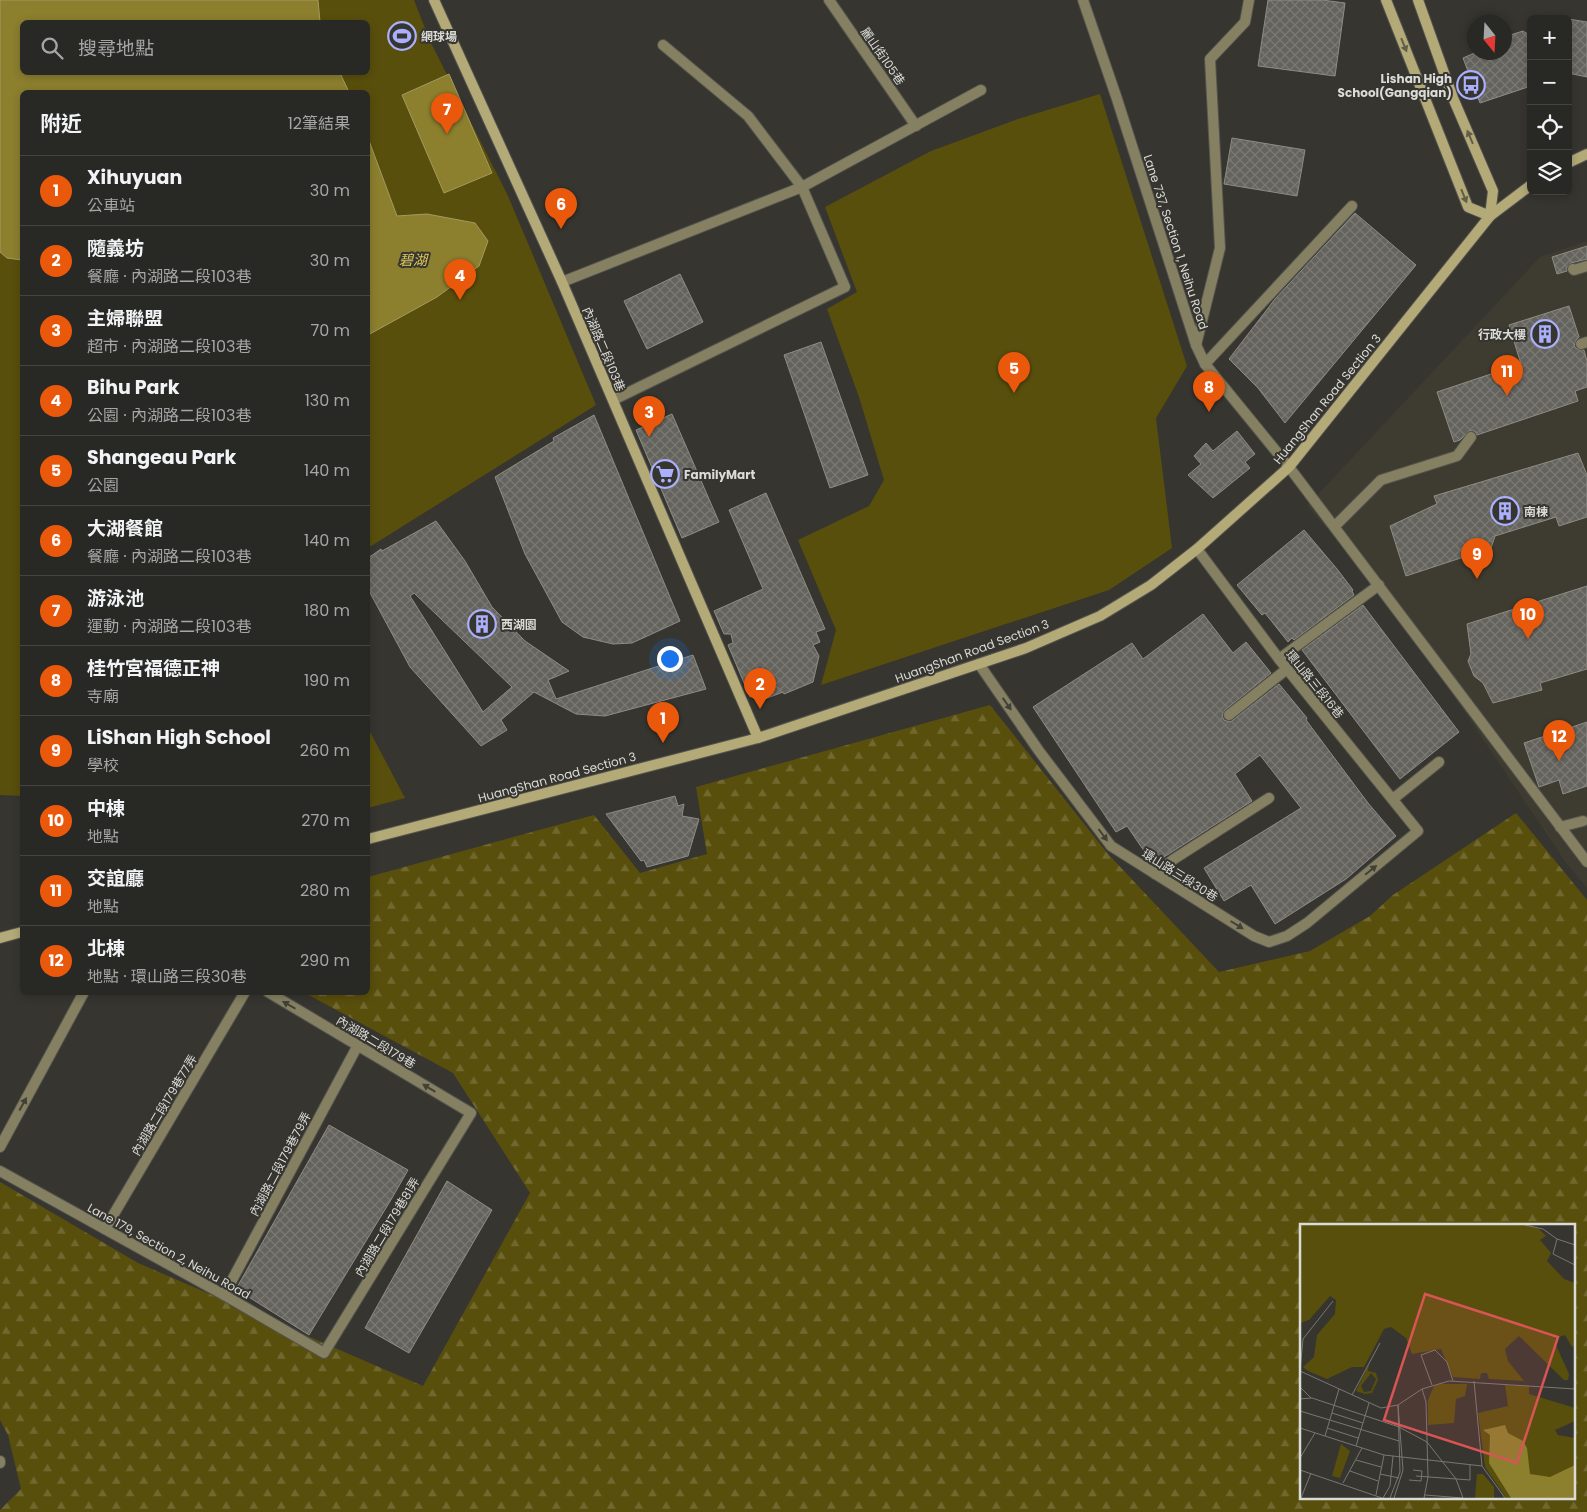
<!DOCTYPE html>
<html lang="zh-TW">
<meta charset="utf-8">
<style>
:root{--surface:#282824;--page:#343431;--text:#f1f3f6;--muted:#a5a6a6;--line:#444441;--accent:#ea580c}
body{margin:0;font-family:Poppins,"Noto Sans TC",sans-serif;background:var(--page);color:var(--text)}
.controls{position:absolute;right:15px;top:15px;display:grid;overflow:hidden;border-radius:8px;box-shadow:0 2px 8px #0003}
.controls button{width:45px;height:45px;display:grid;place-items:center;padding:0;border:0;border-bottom:1px solid var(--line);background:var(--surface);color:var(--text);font:25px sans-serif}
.compass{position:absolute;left:1467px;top:15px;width:45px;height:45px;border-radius:50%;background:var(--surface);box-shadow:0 2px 8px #0003;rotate:162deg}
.you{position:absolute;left:669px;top:658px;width:18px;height:18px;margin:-12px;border:4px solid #fff;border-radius:50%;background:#1a73e8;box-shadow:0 0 0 8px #1a73e833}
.badge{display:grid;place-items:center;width:32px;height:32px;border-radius:50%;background:var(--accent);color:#fff;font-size:16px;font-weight:700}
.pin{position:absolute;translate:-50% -41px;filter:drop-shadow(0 1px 2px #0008)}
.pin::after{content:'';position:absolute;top:26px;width:18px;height:15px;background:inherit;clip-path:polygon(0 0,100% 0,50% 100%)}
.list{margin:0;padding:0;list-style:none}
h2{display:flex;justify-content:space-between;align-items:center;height:65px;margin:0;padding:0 20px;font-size:21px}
h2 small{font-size:16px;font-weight:400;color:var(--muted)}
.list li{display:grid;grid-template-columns:32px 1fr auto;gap:15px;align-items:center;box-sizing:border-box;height:70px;padding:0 20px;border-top:1px solid var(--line)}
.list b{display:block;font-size:19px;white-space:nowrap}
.list p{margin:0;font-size:16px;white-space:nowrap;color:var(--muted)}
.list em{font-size:16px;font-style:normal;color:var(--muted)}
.icon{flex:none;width:28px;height:28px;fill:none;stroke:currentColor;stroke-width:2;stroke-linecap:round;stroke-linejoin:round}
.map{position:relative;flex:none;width:1587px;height:1512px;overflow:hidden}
.search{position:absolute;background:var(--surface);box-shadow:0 2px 8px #0003;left:20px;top:20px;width:350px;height:55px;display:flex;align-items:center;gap:12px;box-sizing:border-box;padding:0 18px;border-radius:8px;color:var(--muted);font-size:19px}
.panel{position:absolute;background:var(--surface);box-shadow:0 2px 8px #0003;left:20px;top:90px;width:350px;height:905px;border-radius:8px}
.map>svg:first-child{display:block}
.built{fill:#3e3c30}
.forest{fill:url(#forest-firs);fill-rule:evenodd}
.park{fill:#594f0c;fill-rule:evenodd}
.water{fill:#8c7f2e;stroke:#a49b61}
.building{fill:url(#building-cross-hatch);stroke:#8d8d86;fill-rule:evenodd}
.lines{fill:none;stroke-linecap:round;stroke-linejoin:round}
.lane-casing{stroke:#54534e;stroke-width:12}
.street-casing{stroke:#54534e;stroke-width:12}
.secondary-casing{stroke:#54534e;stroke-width:12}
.lane{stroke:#858061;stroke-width:10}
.street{stroke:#858061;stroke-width:10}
.secondary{stroke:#b3aa78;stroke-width:10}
.oneway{fill:#625e49}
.oneway2{fill:#424037}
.labels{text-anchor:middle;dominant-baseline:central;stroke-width:4;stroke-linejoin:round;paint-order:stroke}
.poi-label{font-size:12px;font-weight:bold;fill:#dbdbd7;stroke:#363530;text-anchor:start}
.street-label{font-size:12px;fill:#dbdbd7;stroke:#363530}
.water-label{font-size:14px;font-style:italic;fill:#dcca5c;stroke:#363530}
.inset-road{fill:none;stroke:#787773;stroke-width:1}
.view{fill:#d75554;fill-opacity:0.15;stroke:#d75554;stroke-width:2.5}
.inset-edge{fill:none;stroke:#dbdbd7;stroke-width:2.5}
</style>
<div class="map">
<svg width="1587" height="1512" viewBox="0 0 1587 1512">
<defs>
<pattern id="forest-firs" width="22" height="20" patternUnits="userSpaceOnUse" patternTransform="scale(1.25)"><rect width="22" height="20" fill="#594f0c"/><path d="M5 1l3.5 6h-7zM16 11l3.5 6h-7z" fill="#70682f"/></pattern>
<pattern id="building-cross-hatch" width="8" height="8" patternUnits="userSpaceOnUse" patternTransform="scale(1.25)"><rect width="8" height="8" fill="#64635d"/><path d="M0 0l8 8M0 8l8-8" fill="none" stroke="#7a7974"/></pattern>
</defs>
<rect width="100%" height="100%" fill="#363530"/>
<path class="built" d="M 1587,241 L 1587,888 L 1566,863 L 1456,699 L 1398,617 L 1338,541 L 1307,506 L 1540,257 Z"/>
<path class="forest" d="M 990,705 L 1108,854 L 1219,972 L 1310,951 L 1370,916 L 1393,895 L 1516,813 L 1587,900 L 1587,1512 L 0,1512 L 0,1510 L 21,1489 L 8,1435 L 0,1420 L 0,1182 L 138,1263 L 423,1386 L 530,1193 L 453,1073 L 305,993 L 368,992 L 368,877 L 594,815 L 640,873 L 707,854 L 696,787 ZM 1301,1226 L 1573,1226 L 1573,1498 L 1301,1498 Z"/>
<g class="park">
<path d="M 0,0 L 414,0 L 430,41 L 508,196 L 596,405 L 368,548 L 368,92 L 22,92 L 22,796 L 0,795 ZM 22,22 L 368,22 L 368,72 L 22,72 Z"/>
<path d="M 1100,94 L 1187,366 L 1156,418 L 1172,548 L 1109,590 L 821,685 L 836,630 L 798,540 L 869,506 L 884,480 L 859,397 L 827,309 L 857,292 L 825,207 L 931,151 L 1021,118 Z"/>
<path d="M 368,728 L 405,798 L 368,808 Z"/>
</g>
<g class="water">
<path d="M 0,0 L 318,0 L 320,22 L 22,22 L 22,72 L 340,73 L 349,92 L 22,92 L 22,260 L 7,258 L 0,252 Z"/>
<path d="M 449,74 L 492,173 L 444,193 L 402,95 Z"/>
<path d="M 368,138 L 397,216 L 427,214 L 475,223 L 488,241 L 479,266 L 437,297 L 368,335 Z"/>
</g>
<g class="building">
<path d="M 1268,0 L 1322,0 L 1345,3 L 1335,76 L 1258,66 Z"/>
<path d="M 1568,19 L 1587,22 L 1587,77 L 1568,73 Z"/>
<path d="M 1523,31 L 1531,36 L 1531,86 L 1480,103 L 1463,58 L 1477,52 L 1504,52 L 1504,37 Z"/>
<path d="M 1232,138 L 1305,150 L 1297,196 L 1224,184 Z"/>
<path d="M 1355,213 L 1416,265 L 1285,423 L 1258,388 L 1229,359 L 1275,299 Z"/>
<path d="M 1587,246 L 1587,259 L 1571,263 L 1567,267 L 1567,271 L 1557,274 L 1552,257 Z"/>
<path d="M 680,274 L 703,322 L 647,349 L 624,301 Z"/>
<path d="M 1569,306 L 1579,337 L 1576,340 L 1574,346 L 1577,349 L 1584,350 L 1587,361 L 1587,387 L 1575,391 L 1578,401 L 1477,435 L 1475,431 L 1469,431 L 1460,440 L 1454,442 L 1437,392 L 1521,364 L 1509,325 Z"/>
<path d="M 821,342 L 868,475 L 830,488 L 784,355 Z"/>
<path d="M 672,414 L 719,522 L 682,538 L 636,430 Z"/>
<path d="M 594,415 L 680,621 L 632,643 L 613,644 L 583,637 L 562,622 L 525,554 L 495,477 L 554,441 L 553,438 Z"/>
<path d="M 1237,431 L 1255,454 L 1245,462 L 1250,468 L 1213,498 L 1188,475 L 1201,464 L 1194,456 L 1206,443 L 1213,451 Z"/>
<path d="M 1578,453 L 1587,475 L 1587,517 L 1559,526 L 1556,517 L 1495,536 L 1491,548 L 1406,576 L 1390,526 L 1437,504 L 1434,496 Z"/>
<path d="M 766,493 L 825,629 L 816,632 L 820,642 L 813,645 L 819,656 L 813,682 L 784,694 L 783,692 L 765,699 L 762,692 L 750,697 L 728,645 L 733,643 L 731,634 L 724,634 L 714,611 L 763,589 L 729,510 Z"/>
<path d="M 436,521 L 465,561 L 492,607 L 525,641 L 569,671 L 548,680 L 556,699 L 693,655 L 706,689 L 605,716 L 576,714 L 534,692 L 501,720 L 507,730 L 481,746 L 410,667 L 368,589 L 368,558 L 381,549 L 382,551 ZM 414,593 L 512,687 L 483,712 L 410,596 Z"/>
<path d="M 1304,530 L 1337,569 L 1353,590 L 1352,591 L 1354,595 L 1294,640 L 1292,638 L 1288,642 L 1265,613 L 1262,615 L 1237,585 Z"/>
<path d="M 1587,586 L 1587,669 L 1540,683 L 1542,690 L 1493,703 L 1483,683 L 1474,676 L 1468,661 L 1471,654 L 1467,624 Z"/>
<path d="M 1363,605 L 1459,732 L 1400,779 L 1302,650 Z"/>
<path d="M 1203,614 L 1233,653 L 1246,642 L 1271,673 L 1225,710 L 1222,716 L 1224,720 L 1230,722 L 1233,720 L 1279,684 L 1307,718 L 1306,720 L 1368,803 L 1396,836 L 1346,879 L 1275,924 L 1251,885 L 1224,901 L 1204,868 L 1301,808 L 1260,755 L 1235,774 L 1252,801 L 1153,864 L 1127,826 L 1116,832 L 1033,707 L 1132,643 L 1143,659 Z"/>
<path d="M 1587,722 L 1587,786 L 1563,794 L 1559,780 L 1539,787 L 1524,743 Z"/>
<path d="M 675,796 L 678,806 L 684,804 L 682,816 L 699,819 L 688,856 L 647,867 L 644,860 L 641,861 L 606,814 Z"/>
<path d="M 329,1125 L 408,1170 L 392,1198 L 309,1335 L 236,1289 Z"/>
<path d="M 447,1181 L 492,1210 L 409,1353 L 365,1328 Z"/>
</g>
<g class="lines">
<defs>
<g id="lane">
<path d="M 829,0 L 916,126"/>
<path d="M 663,45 L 748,116 L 802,187 L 981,90"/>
<path d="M 562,282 L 802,187 L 845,287 L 613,400"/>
<path d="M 1196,345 L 1220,248 L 1210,59 L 1245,22 L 1249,0"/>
<path d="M 1205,364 L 1352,206"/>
<path d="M 1289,467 L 1587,862"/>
<path d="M 1335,526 L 1381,480 L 1457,456 L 1471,437"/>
<path d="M 1279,659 L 1379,585"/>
<path d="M 1229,715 L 1287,669"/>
<path d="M 1560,827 L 1583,821"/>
<path d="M 1155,874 L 1174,859 L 1269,798"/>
<path d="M 0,1147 L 84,992"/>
<path d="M 0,1171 L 224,1295 L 324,1353 L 471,1113 L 268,992"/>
<path d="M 105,1229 L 245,992"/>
<path d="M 224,1295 L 358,1045"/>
<path d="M 0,1461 L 0,1463"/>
</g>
<g id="street">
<path d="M 1083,0 L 1116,96 L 1196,345 L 1205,364 L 1289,467"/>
<path d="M 1573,269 L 1574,270 L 1587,266"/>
<path d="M 1581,344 L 1587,342"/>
<path d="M 979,664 L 1039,751 L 1111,846 L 1254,936 L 1269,942 L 1287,936 L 1307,923 L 1418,831 L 1279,659 L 1197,549"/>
<path d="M 1393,799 L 1439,762"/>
</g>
<g id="secondary">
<path d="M 434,0 L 562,282 L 758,738"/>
<path d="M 1386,0 L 1468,207 L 1490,216"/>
<path d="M 1418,0 L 1453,98 L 1493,191 L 1490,216"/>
<path d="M 1568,163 L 1587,154"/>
<path d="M 368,839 L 758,738 L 1026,648 L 1100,616 L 1151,585 L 1197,549 L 1289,467 L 1490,216 L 1531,185"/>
<path d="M 0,938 L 22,932"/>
</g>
</defs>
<use href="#lane" class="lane-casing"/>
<use href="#street" class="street-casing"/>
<use href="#secondary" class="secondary-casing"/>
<use href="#lane" class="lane"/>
<use href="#street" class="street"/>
<use href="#secondary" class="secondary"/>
</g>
<defs><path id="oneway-solid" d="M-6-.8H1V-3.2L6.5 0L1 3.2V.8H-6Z" transform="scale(1.25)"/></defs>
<g class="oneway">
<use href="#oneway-solid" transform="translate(1404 45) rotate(68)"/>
<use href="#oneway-solid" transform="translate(1470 137) rotate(-113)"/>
<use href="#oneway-solid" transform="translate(1464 196) rotate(68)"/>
</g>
<g class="oneway2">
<use href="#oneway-solid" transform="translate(1007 704) rotate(55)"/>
<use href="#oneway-solid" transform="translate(1103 835) rotate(53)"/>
<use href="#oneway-solid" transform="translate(1371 870) rotate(-39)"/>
<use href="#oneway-solid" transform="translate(1237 925) rotate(32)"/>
<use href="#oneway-solid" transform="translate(289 1005) rotate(-150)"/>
<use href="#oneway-solid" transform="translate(429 1088) rotate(-149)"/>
<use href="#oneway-solid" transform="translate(23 1104) rotate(-61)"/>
</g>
<defs>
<symbol id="stadium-ring" viewBox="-11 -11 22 22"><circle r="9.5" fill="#363530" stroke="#aab0fb" stroke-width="1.5"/><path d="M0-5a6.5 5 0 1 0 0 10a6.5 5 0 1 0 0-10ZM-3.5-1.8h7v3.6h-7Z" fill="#aab0fb"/></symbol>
<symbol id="bus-ring" viewBox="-11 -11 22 22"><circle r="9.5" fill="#363530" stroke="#aab0fb" stroke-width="1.5"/><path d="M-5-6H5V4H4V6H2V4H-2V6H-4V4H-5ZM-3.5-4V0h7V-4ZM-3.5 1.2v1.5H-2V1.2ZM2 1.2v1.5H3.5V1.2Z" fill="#aab0fb"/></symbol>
<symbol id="building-ring" viewBox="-11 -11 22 22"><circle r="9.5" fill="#363530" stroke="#aab0fb" stroke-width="1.5"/><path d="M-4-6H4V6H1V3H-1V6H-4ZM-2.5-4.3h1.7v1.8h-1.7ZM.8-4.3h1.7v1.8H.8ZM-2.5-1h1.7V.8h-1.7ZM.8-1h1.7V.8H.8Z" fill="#aab0fb"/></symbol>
<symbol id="supermarket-ring" viewBox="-11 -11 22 22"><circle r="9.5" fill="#363530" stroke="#aab0fb" stroke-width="1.5"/><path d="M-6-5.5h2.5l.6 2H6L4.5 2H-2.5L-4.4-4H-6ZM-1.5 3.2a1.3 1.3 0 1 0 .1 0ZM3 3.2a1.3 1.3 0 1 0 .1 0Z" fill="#aab0fb"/></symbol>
</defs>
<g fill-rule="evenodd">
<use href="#stadium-ring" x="386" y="20" width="32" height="32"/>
<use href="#bus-ring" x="1455" y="69" width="32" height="32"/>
<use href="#building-ring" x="1529" y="318" width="32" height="32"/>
<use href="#supermarket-ring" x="649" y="458" width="32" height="32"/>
<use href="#building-ring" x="1489" y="495" width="32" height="32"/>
<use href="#building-ring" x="466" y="608" width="32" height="32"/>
</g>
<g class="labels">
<g class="poi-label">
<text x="421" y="36">網球場</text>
<text x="1452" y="78" text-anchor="end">Lishan High<tspan x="1452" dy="14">School(Gangqian)</tspan></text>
<text x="1526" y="334" text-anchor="end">行政大樓</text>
<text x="684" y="474">FamilyMart</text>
<text x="1524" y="511">南棟</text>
<text x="501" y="624">西湖園</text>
</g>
<g class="street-label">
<text transform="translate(883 56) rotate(55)">麗山街105巷</text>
<text transform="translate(1176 242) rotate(72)">Lane 737, Section 1, Neihu Road</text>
<text transform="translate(604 349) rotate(67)">內湖路二段103巷</text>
<text transform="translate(1327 399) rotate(-51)">HuangShan Road Section 3</text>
<text transform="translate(972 651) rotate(-20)">HuangShan Road Section 3</text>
<text transform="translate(1315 684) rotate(51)">環山路三段16巷</text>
<text transform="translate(557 777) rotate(-15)">HuangShan Road Section 3</text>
<text transform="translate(1180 875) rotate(32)">環山路三段30巷</text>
<text transform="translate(376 1042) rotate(31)">內湖路二段179巷</text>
<text transform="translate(164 1105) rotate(-59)">內湖路二段179巷77弄</text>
<text transform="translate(280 1164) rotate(-62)">內湖路二段179巷79弄</text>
<text transform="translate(387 1227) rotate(-59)">內湖路二段179巷81弄</text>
<text transform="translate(169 1251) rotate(29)">Lane 179, Section 2, Neihu Road</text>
</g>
<g class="water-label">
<text x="413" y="260">碧湖</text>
</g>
</g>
<g transform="translate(1300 1224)">
<rect width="275" height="275" fill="#363530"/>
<path d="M 0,1 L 230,1 L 239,5 L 246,12 L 240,16 L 251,29 L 247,37 L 264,55 L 275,59 L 275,121 L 272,123 L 265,111 L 256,114 L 255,119 L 269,150 L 268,156 L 264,156 L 219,112 L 205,125 L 208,137 L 224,157 L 189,155 L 187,149 L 181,149 L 180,155 L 153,153 L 141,125 L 112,130 L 106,114 L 91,103 L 84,105 L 64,143 L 52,143 L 27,155 L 8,147 L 3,143 L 14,133 L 17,111 L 35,90 L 36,76 L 30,72 L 9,96 L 0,99 Z" fill="#594f0c"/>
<path d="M 69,140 L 68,147 L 76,149 L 78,156 L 72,169 L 65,170 L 56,167 ZM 71,149 L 76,155 L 71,167 L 64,168 L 61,162 ZM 140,160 L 167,160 L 165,172 L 156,175 L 154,199 L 128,201 L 128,176 L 134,162 ZM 205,161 L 229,162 L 229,170 L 275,184 L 275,197 L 255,206 L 258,211 L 275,214 L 275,274 L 206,274 L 185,243 L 178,189 L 208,182 ZM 41,220 L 50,227 L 40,254 L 32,252 ZM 177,250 L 183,250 L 194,263 L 194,274 L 175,274 Z" fill="#594f0c" fill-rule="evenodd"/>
<path d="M 205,201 L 208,209 L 223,217 L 227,224 L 230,250 L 250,253 L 275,241 L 275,274 L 211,274 L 189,239 L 190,211 L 183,206 Z" fill="#8c7f2e"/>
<path class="inset-road" d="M 225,1 L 243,5 L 257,15 L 275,21M 257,15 L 253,30 L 275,41M 0,147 L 81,184 L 98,181 L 122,165 L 149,157 L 275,165M 0,147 L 3,115 L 33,77M 174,157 L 182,242 L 205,274M 132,161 L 121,131 L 135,126 L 147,138 L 153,157M 0,163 L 11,174M 122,165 L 126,178 L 128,253 L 124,274M 52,171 L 80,119M 0,175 L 12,174 L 99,203 L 127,218 L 156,255 L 163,274M 0,187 L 99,217M 32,189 L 63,199M 0,204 L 84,231 L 182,242M 27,204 L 58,214M 25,212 L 39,165M 56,222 L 69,179M 0,234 L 15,209M 56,236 L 81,243M 0,246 L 82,274M 50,247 L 78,257M 80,250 L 99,254M 116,252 L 170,256 L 170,241M 109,256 L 121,257 L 122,247 L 113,246M 43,259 L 62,224M 76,271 L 84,231M 125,271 L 163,274M 1,274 L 11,249M 83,274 L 90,262 L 93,232M 90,274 L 100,248 L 98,181M 94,274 L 103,246 L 98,181"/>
<path class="view" d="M 125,70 L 258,113 L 217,239 L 84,196 Z"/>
<rect width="275" height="275" class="inset-edge"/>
</g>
</svg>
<div class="controls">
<button>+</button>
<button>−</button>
<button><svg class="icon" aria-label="locate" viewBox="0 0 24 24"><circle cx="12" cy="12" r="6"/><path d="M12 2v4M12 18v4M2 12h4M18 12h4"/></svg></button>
<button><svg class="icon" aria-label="layers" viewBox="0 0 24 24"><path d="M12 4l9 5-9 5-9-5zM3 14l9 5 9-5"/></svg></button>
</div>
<svg class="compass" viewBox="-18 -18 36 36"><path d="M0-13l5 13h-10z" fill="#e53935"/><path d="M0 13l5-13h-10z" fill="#a5a6a6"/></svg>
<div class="you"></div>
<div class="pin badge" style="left:663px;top:743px">1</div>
<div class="pin badge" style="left:760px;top:709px">2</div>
<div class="pin badge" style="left:649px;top:437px">3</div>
<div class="pin badge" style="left:460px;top:300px">4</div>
<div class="pin badge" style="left:1014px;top:393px">5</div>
<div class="pin badge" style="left:561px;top:229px">6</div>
<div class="pin badge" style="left:447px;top:134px">7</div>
<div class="pin badge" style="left:1209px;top:412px">8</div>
<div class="pin badge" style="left:1477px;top:579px">9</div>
<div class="pin badge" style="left:1528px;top:639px">10</div>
<div class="pin badge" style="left:1507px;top:396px">11</div>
<div class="pin badge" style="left:1559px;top:761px">12</div>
<div class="search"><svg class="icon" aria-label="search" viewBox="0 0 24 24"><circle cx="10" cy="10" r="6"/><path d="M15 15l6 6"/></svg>搜尋地點</div>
<section class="panel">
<h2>附近<small>12筆結果</small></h2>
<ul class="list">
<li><span class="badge">1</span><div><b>Xihuyuan</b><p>公車站</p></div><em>30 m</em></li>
<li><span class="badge">2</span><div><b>隨義坊</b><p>餐廳 · 內湖路二段103巷</p></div><em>30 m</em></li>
<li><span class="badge">3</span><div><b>主婦聯盟</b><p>超市 · 內湖路二段103巷</p></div><em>70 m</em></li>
<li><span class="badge">4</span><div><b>Bihu Park</b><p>公園 · 內湖路二段103巷</p></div><em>130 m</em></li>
<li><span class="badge">5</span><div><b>Shangeau Park</b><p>公園</p></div><em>140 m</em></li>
<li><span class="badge">6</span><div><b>大湖餐館</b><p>餐廳 · 內湖路二段103巷</p></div><em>140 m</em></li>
<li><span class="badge">7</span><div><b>游泳池</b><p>運動 · 內湖路二段103巷</p></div><em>180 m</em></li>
<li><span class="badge">8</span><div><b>桂竹宮福德正神</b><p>寺廟</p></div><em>190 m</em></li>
<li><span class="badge">9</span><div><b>LiShan High School</b><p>學校</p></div><em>260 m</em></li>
<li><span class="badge">10</span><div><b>中棟</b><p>地點</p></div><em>270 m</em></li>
<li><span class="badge">11</span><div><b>交誼廳</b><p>地點</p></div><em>280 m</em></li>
<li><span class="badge">12</span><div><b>北棟</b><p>地點 · 環山路三段30巷</p></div><em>290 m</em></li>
</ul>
</section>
</div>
